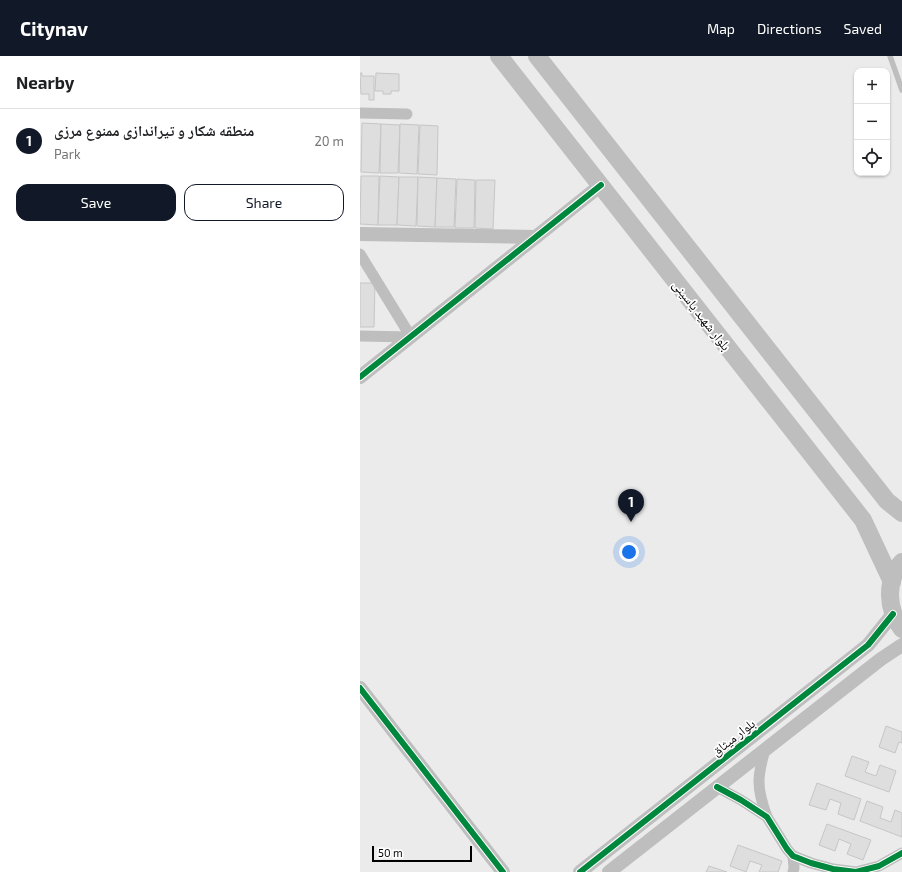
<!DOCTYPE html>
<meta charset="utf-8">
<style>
:root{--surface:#fff;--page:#f2f2f2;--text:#202124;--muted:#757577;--line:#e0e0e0;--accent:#111827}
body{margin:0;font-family:"Exo 2","Noto Naskh Arabic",sans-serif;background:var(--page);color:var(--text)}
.controls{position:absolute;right:12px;top:12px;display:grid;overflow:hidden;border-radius:8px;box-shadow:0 1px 3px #0004}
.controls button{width:36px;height:36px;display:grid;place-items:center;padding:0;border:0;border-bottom:1px solid var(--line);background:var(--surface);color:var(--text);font:20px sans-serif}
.scale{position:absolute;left:12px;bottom:10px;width:100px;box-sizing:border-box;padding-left:4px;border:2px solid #000;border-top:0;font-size:11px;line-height:14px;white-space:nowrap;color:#000;-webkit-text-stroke:3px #fff;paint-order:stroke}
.you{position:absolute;left:269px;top:496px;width:14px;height:14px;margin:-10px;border:3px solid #fff;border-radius:50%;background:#1a73e8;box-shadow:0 0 0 6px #1a73e833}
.badge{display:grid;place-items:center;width:26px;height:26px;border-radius:50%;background:var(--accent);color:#fff;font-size:13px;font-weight:700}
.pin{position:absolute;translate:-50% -33px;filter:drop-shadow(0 1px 2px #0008)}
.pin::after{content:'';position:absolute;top:21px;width:14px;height:12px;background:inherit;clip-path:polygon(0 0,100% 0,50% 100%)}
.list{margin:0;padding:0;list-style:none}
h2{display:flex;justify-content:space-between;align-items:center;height:52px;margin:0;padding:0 16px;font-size:17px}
h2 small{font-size:13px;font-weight:400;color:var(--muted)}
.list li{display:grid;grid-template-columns:26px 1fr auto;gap:12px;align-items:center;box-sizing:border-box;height:64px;padding:0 16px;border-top:1px solid var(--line)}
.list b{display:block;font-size:15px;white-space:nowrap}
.list p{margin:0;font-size:13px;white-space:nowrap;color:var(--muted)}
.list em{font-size:13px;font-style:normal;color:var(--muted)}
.actions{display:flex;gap:8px;padding:12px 16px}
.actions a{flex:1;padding:9px 0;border:1px solid var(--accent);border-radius:12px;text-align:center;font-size:14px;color:var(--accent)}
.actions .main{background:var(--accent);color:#fff}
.icon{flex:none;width:22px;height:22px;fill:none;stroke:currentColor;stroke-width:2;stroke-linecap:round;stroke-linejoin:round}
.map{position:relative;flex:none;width:542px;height:816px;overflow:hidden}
header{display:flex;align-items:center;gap:24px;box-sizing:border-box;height:56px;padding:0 20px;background:var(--accent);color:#fff}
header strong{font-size:19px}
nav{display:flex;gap:22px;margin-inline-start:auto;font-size:14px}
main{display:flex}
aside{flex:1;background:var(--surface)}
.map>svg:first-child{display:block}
.green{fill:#ebebeb;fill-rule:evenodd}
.building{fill:#dedede;stroke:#c6c6c6}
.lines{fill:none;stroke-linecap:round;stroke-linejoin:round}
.service{stroke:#bebebe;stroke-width:5.5}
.minor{stroke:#bebebe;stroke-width:11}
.tertiary{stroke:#bebebe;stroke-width:14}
.primary{stroke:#bebebe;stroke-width:18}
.cycleway-casing{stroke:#fff;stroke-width:8}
.cycleway{stroke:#00873e;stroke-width:6}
.labels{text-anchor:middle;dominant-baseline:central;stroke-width:3.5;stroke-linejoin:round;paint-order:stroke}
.street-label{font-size:13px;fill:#000;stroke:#fff}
</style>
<header>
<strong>Citynav</strong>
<nav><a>Map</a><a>Directions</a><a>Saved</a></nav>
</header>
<main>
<aside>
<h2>Nearby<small></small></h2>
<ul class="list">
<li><span class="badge">1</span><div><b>منطقه شکار و تیراندازی ممنوع مرزی</b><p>Park</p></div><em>20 m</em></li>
</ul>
<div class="actions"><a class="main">Save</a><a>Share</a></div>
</aside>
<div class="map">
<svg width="542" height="816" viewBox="0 0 542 816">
<rect width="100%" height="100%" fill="#fff"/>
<path class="green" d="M 0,0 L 542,0 L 542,816 L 0,816 ZM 497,15 L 527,15 L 527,117 L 497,117 Z"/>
<g class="building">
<path d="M 0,17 L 2,17 L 2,20 L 14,20 L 14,44 L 9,44 L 9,38 L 1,38 Z"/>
<path d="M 16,17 L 39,18 L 39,35 L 31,35 L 31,38 L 23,38 L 23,35 L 15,35 Z"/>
<path d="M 2,67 L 21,68 L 19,117 L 1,116 Z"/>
<path d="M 21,68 L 40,69 L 38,117 L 20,117 Z"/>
<path d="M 40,68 L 59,69 L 57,118 L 39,117 Z"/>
<path d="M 60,69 L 78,70 L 77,119 L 58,118 Z"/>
<path d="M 1,120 L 19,120 L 18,169 L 0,168 Z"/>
<path d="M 20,120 L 39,121 L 37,169 L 18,169 Z"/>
<path d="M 39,121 L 58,121 L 56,170 L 37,169 Z"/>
<path d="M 58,121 L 77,122 L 75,171 L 57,170 Z"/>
<path d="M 77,122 L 96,123 L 94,171 L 75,171 Z"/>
<path d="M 97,123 L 115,124 L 114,172 L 95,172 Z"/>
<path d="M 116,124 L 135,124 L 133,173 L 115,172 Z"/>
<path d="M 0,227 L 15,227 L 14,271 L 0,271 Z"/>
<path d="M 526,670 L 542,676 L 542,687 L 539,686 L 535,697 L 519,691 Z"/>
<path d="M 492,700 L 509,706 L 505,716 L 516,720 L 520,709 L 536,715 L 529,736 L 485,720 Z"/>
<path d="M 457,727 L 501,743 L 494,764 L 478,758 L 481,747 L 470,743 L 466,754 L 449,749 Z"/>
<path d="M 507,745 L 523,751 L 520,762 L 531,766 L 535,754 L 542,757 L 542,781 L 500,765 Z"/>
<path d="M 467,768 L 511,784 L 503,804 L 487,798 L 491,788 L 479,783 L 475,795 L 459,789 Z"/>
<path d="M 378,789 L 422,805 L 418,816 L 399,816 L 402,809 L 390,805 L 386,816 L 370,810 Z"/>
<path d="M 349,810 L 367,816 L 346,816 Z"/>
</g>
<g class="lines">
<path class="service" d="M 530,0 L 542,34"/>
<g class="minor">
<path d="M 0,57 L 47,58"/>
<path d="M 0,198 L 51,281"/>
<path d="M 0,280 L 51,281"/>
<path d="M 405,694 C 402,704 399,715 399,726 C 399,738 403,750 407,761"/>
<path d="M 357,731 L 381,744 L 407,761 L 427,793 L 433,800 L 451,807 L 473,813 L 496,816 L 519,810 L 542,797"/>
<path d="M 433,816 L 434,812 L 433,800"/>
</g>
<g class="tertiary">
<path d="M 0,178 L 176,181"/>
<path d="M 0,321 L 241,129"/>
<path d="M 0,632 L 143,816"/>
<path d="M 220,816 L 508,589 L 533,558"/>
<path d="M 249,816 L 521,603 L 542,589"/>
</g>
<g class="primary">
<path d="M 139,0 L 503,464 L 532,526"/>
<path d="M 177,0 L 527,445 L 542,457"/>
<path d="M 542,506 C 525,525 527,554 542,573"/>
</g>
<defs>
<g id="cycleway">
<path d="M 0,321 L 241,129"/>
<path d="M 0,632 L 143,816"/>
<path d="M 357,731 L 381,744 L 407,761 L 427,793 L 433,800 L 451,807 L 473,813 L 496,816 L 519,810 L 542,797"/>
<path d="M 220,816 L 508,589 L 533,558"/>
</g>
</defs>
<use href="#cycleway" class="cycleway-casing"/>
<use href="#cycleway" class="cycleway"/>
</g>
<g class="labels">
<g class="street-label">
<text transform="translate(342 259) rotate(52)">بلوار شهید یاسینی</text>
<text transform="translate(373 681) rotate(-38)">بلوار میثاق</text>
</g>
</g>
</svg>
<div class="controls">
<button>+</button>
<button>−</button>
<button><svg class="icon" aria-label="locate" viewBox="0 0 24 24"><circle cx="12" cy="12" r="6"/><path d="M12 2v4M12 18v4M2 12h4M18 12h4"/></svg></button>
</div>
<div class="scale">50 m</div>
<div class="you"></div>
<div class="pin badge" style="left:271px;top:466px">1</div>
</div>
</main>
